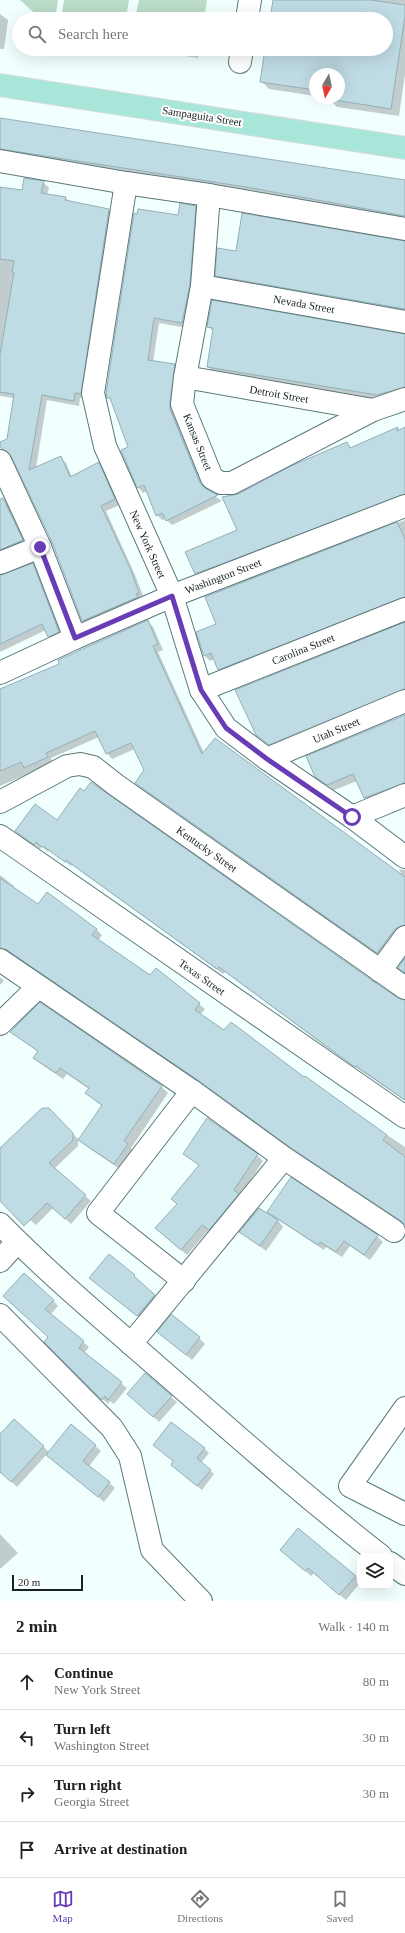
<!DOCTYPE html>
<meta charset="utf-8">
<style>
:root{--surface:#fff;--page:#f6f6f6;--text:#222;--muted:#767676;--line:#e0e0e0;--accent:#673cb4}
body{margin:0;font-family:"Times New Roman",serif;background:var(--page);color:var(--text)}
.controls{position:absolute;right:12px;bottom:12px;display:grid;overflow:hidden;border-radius:8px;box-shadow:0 4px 16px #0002}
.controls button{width:36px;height:36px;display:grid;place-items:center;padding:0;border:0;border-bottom:1px solid var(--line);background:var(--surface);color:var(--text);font:20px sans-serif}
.compass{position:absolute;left:309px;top:68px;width:36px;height:36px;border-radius:50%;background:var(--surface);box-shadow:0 4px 16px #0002;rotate:189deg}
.scale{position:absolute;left:12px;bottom:10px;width:71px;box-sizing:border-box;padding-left:4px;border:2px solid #162222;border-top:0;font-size:11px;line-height:14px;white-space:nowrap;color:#162222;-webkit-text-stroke:3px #fff;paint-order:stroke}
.stop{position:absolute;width:12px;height:12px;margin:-9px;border:3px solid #673cb4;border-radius:50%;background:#fff}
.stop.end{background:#673cb4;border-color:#fff;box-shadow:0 1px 4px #0008}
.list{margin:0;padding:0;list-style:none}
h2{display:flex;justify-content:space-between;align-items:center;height:52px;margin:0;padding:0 16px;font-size:17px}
h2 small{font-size:13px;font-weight:400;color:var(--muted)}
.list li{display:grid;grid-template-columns:26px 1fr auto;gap:12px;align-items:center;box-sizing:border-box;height:56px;padding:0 16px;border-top:1px solid var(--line)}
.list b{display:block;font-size:15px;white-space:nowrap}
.list p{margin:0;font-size:13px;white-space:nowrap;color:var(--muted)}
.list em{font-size:13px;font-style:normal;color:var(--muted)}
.icon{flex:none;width:22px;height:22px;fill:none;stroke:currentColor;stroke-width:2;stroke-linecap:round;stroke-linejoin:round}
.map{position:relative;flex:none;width:405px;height:1601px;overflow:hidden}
.search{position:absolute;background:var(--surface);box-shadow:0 4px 16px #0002;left:12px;right:12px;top:12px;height:44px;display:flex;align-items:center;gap:10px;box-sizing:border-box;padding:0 14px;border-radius:22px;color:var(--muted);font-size:15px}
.sheet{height:276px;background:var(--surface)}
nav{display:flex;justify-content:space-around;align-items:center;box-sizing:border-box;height:56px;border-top:1px solid var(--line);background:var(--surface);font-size:11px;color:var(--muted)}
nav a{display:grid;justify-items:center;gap:2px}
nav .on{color:var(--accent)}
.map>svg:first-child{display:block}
.green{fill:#badcc8}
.shadow{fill:#0003}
.building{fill:#bfdce4;stroke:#93afb8}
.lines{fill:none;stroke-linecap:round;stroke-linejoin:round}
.minor-casing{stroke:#5c7879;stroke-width:24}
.major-casing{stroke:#dadcdc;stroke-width:24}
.minor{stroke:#fff;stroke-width:22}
.major{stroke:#a7e6d9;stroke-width:22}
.route{stroke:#673cb4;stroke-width:5}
.labels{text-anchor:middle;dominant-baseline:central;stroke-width:4;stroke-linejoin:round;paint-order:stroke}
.street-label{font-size:11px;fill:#162222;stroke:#fff}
</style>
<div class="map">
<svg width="405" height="1601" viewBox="0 0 405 1601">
<rect width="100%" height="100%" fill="#f2ffff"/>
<g class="green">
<path d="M 20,0 L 58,0 L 55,19 L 41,19 Z"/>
<path d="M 64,0 L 129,0 L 126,19 L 61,19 Z"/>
<path d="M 139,0 L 207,0 L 204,19 L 135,19 Z"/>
<path d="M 141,49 L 200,49 L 198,58 Z"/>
</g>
<g class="shadow">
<path d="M 274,0 L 405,0 L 405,74 L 399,116 L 337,107 L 328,98 L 339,98 L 339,74 L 315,74 L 315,96 L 269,89 L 261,81 L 266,49 L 386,49 L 386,19 L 271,19 Z"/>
<path d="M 0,14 L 8,20 L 4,49 L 0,49 Z"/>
<path d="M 0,119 L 405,181 L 405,221 L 0,154 Z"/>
<path d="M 43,182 L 49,188 L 47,195 L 65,197 L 70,202 L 109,210 L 114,215 L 86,399 L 80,398 L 79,406 L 47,400 L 36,468 L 60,457 L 66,463 L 72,477 L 98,463 L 104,469 L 120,505 L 106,511 L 135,575 L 144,598 L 88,626 L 83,621 L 52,541 L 13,456 L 14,398 L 0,396 L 0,188 L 23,191 Z"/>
<path d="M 195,207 L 200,212 L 187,328 L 159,323 L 153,362 L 174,365 L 179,370 L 175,415 L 205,489 L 222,501 L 172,525 L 166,519 L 162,520 L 157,515 L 147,491 L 143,493 L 138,487 L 129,447 L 112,402 L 108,397 L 179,216 Z"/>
<path d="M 405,242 L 405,314 L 222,281 L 216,275 L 237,252 Z"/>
<path d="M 208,326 L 405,335 L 405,394 L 383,401 L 214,373 L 208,367 L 214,332 Z"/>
<path d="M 398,428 L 400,431 L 405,428 L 405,500 L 201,579 L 196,573 L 238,531 L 238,495 L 347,443 L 352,449 Z"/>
<path d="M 3,499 L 9,505 L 28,546 L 0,559 L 0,500 Z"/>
<path d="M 405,520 L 405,603 L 225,675 L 219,669 L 215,659 L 210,661 L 205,656 L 197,633 L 218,624 L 206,597 Z"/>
<path d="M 33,564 L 38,570 L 64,637 L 54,642 L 46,630 L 0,652 L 0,576 Z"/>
<path d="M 147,621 L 153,627 L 163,650 L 158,652 L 204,753 L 403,877 L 399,869 L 405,870 L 405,918 L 398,928 L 403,934 L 383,958 L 142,788 L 136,783 L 145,770 L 135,749 L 112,759 L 107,753 L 99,737 L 51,758 L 53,763 L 0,786 L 0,690 L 61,664 Z"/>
<path d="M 405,624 L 405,695 L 275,750 L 257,734 Z"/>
<path d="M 405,716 L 405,789 L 371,803 L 365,798 L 357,781 L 334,790 L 316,776 Z"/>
<path d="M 57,821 L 372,982 L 405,1001 L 405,1101 L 326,1047 L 225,972 L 223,974 L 72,865 L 71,866 L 49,850 L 48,852 L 42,847 L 40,849 L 16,831 Z"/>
<path d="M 0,875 L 14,886 L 13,888 L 38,905 L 96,929 L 102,935 L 98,941 L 150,977 L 199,1004 L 205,1009 L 200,1015 L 225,1032 L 304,1079 L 405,1147 L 405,1224 L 298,1153 L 206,1086 L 14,955 L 8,953 L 0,954 Z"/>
<path d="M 0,977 L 4,981 L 0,985 Z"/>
<path d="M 12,1032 L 161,1086 L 168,1093 L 131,1148 L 134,1151 L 121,1170 L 86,1146 L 80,1140 L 102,1106 L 86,1093 L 89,1089 L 67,1074 L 63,1079 L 41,1064 L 34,1058 L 38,1052 Z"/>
<path d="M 54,1115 L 78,1139 L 78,1146 L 54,1169 L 91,1201 L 71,1224 L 53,1208 L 36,1225 L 0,1195 L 0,1150 Z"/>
<path d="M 184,1154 L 257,1155 L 263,1161 L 215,1235 L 209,1230 L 187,1255 L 162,1234 L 200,1166 Z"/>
<path d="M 269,1212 L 377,1236 L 383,1242 L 370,1260 L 350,1246 L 342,1257 L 326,1247 L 324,1250 L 277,1219 L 283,1227 L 266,1251 L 240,1232 L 274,1219 Z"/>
<path d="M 110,1256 L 134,1276 L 139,1282 L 160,1301 L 144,1321 L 91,1278 Z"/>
<path d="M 53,1300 L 58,1306 L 50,1315 L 89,1347 L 84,1353 L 127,1388 L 114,1404 L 110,1401 L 108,1404 L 45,1342 L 49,1337 L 9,1302 Z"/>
<path d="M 158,1332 L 199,1338 L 205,1344 L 192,1360 Z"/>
<path d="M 128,1394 L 171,1397 L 177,1402 L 159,1422 Z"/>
<path d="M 71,1425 L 101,1451 L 89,1466 L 115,1488 L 104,1502 L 47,1454 L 17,1487 L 0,1471 L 0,1443 L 43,1446 L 49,1452 Z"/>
<path d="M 205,1449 L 209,1453 L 201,1463 L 214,1474 L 202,1490 L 176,1469 Z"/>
<path d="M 0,1534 L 18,1553 L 0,1569 Z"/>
<path d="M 281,1550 L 355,1576 L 360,1583 L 346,1600 L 314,1573 L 311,1576 Z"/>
</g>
<g class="building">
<path d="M 273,0 L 371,0 L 405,5 L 405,16 L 391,109 L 328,99 L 339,98 L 339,74 L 315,74 L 315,90 L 260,82 L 265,49 L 386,49 L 386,19 L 270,19 Z"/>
<path d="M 0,118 L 405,180 L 405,216 L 246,187 L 0,149 Z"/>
<path d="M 24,178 L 44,181 L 41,193 L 66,197 L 65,200 L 109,209 L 81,394 L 75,393 L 74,401 L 42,395 L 29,470 L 61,456 L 70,477 L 99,462 L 115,499 L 101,506 L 130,568 L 139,593 L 136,594 L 138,597 L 82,621 L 52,542 L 11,456 L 0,447 L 0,442 L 7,439 L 14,394 L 0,392 L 0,355 L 14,272 L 12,272 L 14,261 L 0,259 L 0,187 L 22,190 Z"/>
<path d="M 180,203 L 196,206 L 190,284 L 182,323 L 154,318 L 148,360 L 175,364 L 170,403 L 170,409 L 200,483 L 206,489 L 218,495 L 166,521 L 162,513 L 156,516 L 144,485 L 137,488 L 121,450 L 128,447 L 110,398 L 107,398 L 106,393 L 134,213 L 137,214 L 138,209 L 178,215 Z"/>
<path d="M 242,213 L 405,241 L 405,309 L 215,276 L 217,248 L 236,251 Z"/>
<path d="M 212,300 L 405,334 L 405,387 L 377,395 L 207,367 L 213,328 L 207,327 Z"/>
<path d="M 398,427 L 397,431 L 405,427 L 405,494 L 195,574 L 185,552 L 237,530 L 222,497 L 238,494 L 291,466 L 347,442 L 350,448 Z"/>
<path d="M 3,498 L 23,540 L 0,550 L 0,499 Z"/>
<path d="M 397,522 L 405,539 L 405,597 L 218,670 L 211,653 L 204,656 L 196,632 L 216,624 L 205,597 Z"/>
<path d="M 33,563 L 59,632 L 48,637 L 42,624 L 0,644 L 0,575 Z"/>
<path d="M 148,620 L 158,644 L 153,646 L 202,754 L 215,738 L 405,877 L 405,925 L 395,929 L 377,953 L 135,783 L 144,770 L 131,743 L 106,754 L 95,731 L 46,753 L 48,757 L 24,768 L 21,762 L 0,771 L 0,689 L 59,664 L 58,660 Z"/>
<path d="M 405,622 L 405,689 L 269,745 L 256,735 L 235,690 Z"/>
<path d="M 405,715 L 405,783 L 364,798 L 353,774 L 327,785 L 315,777 L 306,756 Z"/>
<path d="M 91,782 L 373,981 L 398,998 L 405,1000 L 405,1100 L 356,1066 L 355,1067 L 341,1057 L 219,967 L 217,969 L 66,860 L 65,862 L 43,846 L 42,847 L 36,842 L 34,845 L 15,831 L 35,804 L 57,820 L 80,788 L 84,791 Z"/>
<path d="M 0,878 L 38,904 L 47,892 L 97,929 L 92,935 L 150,975 L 156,968 L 200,1003 L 195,1010 L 224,1030 L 231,1022 L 304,1077 L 305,1076 L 387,1135 L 383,1140 L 405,1157 L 405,1225 L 401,1221 L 291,1148 L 199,1081 L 7,950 L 0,948 Z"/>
<path d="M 405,958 L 405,973 L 398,968 Z"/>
<path d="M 40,1002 L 162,1086 L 124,1141 L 128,1144 L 114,1164 L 78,1140 L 102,1105 L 85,1093 L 89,1088 L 60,1068 L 56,1073 L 33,1058 L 38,1051 L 10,1032 Z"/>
<path d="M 42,1108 L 49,1108 L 73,1133 L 73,1140 L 49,1163 L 86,1195 L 65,1219 L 47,1203 L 24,1226 L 0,1201 L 0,1148 Z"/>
<path d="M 207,1118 L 258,1154 L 234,1190 L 239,1194 L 209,1230 L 202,1225 L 181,1250 L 155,1228 L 177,1204 L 171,1199 L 199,1165 L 183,1154 Z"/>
<path d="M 291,1177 L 378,1235 L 364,1255 L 344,1241 L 336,1252 L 320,1242 L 318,1245 L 267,1212 Z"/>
<path d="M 259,1208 L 278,1220 L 260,1246 L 239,1232 Z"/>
<path d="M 109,1254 L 135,1275 L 134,1276 L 155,1295 L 137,1316 L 89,1278 Z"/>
<path d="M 24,1273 L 54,1300 L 45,1309 L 84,1341 L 79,1348 L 122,1382 L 108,1400 L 105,1396 L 102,1400 L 44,1342 L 48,1337 L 3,1296 Z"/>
<path d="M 171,1314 L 200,1337 L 186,1355 L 157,1332 Z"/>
<path d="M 145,1373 L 172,1396 L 153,1417 L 127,1394 Z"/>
<path d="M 14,1419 L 44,1446 L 11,1482 L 0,1472 L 0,1434 Z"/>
<path d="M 171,1422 L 205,1448 L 197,1458 L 211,1470 L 197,1486 L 171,1465 L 173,1461 L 153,1445 Z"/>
<path d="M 71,1424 L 96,1445 L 83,1461 L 110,1482 L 98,1497 L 46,1455 Z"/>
<path d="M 298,1528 L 356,1576 L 339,1595 L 308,1568 L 305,1571 L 280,1550 Z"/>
</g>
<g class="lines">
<defs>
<g id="minor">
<path d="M 247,19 L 250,0"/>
<path d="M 240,62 L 242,49"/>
<path d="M 0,161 L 126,183 L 209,195 L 405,229"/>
<path d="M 126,183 L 93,393 L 105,446 L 172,596 L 201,690 L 226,728 L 267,759 L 352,817 L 405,857"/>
<path d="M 209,195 L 202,286 L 185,377 L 182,404 L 212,478 L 221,483 L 232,483 L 373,410 L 405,399"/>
<path d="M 202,286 L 405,322"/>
<path d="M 185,377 L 373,410"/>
<path d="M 0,461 L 40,547 L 75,638"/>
<path d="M 0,563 L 40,547"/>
<path d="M 0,673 L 75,638 L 172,596 L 405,506"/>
<path d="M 201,690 L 405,609"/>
<path d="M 267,759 L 405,701"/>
<path d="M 0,802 L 67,766 L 80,764 L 93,767 L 116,785 L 405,988"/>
<path d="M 352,817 L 405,795"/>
<path d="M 0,836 L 405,1117"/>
<path d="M 0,960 L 192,1091 L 284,1158 L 394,1231"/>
<path d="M 380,971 L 405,937"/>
<path d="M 0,1024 L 38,987"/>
<path d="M 0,1224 C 53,1278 111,1326 168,1376 C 238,1437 308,1499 381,1556"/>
<path d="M 0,1261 L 17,1242"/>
<path d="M 184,1281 L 98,1213 L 192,1091"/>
<path d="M 0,1315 L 112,1428 L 130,1456 L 152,1550 L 201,1601"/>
<path d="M 131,1344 L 284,1158"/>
<path d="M 405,1408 L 350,1486 L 405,1514"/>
<path d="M 390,1563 L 405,1574"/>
</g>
<path id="major" d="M 0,85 L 405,148"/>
</defs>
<use href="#minor" class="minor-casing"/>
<use href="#major" class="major-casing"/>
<use href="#minor" class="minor"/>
<use href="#major" class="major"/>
</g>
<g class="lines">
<path class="route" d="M 40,547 L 75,638 L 172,596 L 201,690 L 226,728 L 267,759 L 352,817"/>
</g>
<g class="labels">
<g class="street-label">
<text transform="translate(202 116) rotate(9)">Sampaguita Street</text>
<text transform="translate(304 304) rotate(10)">Nevada Street</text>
<text transform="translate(279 394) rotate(10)">Detroit Street</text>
<text transform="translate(198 442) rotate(68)">Kansas Street</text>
<text transform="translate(148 544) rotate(66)">New York Street</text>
<text transform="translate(223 576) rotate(-21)">Washington Street</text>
<text transform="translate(303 649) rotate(-22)">Carolina Street</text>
<text transform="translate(336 730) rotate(-23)">Utah Street</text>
<text transform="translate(207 849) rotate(35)">Kentucky Street</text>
<text transform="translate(202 977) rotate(35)">Texas Street</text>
</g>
</g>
</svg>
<div class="controls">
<button><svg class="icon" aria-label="layers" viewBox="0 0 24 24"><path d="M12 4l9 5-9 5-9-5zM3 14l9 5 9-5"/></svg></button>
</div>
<svg class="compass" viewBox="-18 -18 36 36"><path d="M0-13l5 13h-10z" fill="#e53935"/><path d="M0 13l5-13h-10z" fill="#767676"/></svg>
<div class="scale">20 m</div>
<div class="stop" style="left:352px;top:817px"></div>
<div class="stop end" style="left:40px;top:547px"></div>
<div class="search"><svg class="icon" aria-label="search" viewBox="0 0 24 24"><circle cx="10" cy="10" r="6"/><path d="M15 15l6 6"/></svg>Search here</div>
</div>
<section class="sheet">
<h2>2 min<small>Walk · 140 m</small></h2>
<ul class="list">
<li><svg class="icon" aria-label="ahead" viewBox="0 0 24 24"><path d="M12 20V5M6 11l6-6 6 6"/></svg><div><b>Continue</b><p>New York Street</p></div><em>80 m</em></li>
<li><svg class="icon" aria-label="left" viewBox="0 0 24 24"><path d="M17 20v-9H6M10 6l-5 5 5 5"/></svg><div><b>Turn left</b><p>Washington Street</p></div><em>30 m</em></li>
<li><svg class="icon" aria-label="right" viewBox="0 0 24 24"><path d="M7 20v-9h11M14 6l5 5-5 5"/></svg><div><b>Turn right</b><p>Georgia Street</p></div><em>30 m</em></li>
<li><svg class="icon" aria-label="arrive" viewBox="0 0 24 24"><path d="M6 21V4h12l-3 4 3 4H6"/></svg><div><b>Arrive at destination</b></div></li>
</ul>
</section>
<nav>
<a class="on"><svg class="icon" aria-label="map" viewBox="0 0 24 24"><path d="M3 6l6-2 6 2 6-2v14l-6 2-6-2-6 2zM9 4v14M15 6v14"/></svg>Map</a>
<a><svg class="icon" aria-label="directions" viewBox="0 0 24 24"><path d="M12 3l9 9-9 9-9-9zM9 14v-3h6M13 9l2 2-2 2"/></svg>Directions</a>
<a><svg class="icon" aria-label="saved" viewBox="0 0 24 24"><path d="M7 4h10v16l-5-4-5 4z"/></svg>Saved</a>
</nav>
